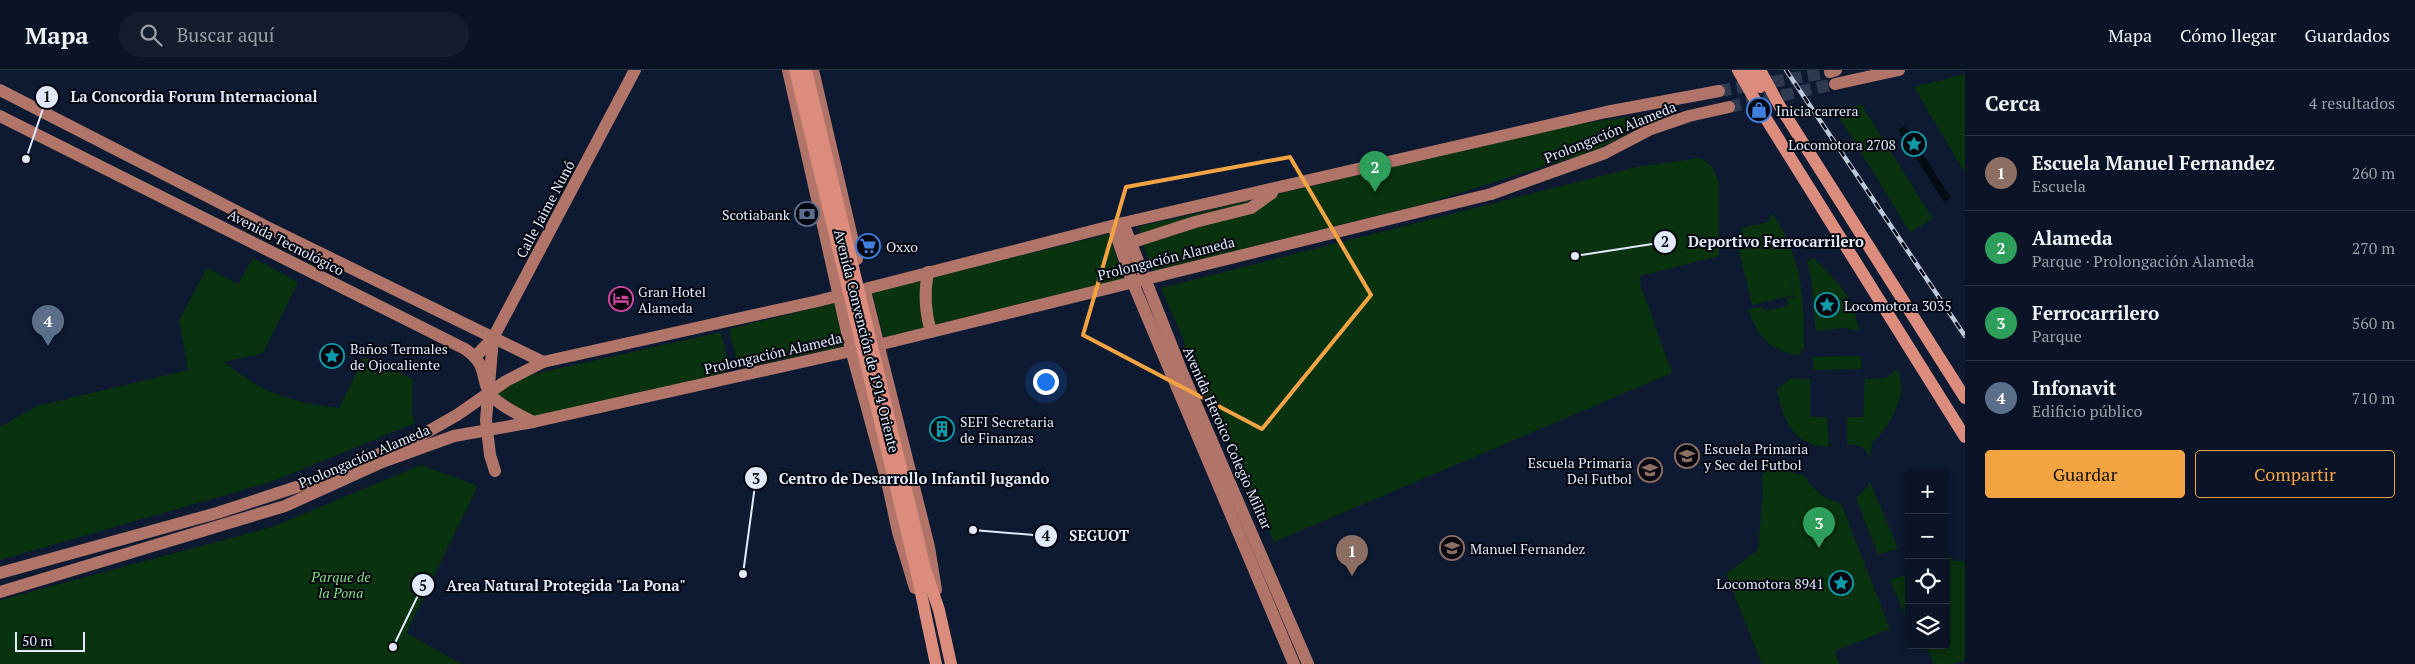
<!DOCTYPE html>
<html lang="es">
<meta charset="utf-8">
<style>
:root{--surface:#0a1426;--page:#131d2e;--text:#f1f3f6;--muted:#999ea7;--line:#2a3343;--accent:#f3a442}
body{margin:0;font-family:"PT Serif",serif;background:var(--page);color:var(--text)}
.controls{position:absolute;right:15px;bottom:15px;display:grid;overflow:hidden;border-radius:5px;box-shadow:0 2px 8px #0003}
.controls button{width:45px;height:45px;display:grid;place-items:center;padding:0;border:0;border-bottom:1px solid var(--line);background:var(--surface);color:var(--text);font:25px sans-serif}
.scale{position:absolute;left:15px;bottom:12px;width:70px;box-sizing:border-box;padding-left:5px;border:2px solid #e0eafa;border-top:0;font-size:14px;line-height:18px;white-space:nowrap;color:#e0eafa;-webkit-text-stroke:4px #03060f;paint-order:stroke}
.you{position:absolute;left:1045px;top:311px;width:18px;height:18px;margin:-12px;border:4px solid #fff;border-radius:50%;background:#1a73e8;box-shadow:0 0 0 8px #1a73e833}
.badge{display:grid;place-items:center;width:32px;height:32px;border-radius:50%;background:var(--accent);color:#fff;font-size:16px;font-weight:700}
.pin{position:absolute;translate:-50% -41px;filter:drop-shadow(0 1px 2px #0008)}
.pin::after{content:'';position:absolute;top:26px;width:18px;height:15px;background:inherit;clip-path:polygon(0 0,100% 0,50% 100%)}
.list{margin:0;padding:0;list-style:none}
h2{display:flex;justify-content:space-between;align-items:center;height:65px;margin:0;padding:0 20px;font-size:21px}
h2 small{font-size:16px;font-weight:400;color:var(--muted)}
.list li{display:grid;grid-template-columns:32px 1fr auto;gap:15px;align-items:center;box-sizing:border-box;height:75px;padding:0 20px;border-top:1px solid var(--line)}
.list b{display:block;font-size:19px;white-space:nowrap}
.list p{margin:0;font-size:16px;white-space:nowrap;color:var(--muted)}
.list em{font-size:16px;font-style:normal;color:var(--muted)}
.actions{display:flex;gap:10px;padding:15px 20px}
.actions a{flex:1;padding:11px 0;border:1px solid var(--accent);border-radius:5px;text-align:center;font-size:18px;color:var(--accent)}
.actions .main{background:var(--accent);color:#111}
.icon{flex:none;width:28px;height:28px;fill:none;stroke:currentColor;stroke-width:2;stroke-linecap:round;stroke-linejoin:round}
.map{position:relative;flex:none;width:1965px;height:594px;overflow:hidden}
header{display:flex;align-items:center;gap:30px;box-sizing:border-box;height:70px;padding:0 25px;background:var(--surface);border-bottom:1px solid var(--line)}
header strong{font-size:24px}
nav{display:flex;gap:28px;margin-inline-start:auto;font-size:18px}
.search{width:350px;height:45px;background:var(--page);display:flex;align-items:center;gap:12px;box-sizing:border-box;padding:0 18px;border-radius:28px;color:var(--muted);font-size:19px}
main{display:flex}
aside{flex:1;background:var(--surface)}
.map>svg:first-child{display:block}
.green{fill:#09320e}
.water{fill:#020c12}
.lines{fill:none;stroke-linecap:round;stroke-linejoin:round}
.secondary-tunnel{stroke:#2e3950;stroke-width:12;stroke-dasharray:12 6;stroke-linecap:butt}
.secondary{stroke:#b17468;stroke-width:12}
.primary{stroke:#dc8c7d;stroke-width:12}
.rail-casing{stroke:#bec8d9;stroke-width:4.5}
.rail{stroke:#03060f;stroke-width:2.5;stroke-dasharray:8;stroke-linecap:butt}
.primary-bridge{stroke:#dc8c7d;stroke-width:12}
.marked{fill:none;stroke:#f3a442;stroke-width:4;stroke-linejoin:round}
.labels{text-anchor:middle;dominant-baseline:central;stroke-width:4;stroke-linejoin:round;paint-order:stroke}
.poi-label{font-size:14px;fill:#e0eafa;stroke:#03060f;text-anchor:start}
.street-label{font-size:14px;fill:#e0eafa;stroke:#03060f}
.park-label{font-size:14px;font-style:italic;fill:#83de86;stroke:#03060f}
.leader{fill:none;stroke:#e0eafa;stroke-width:2}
.callout-dot{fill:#e0eafa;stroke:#03060f;stroke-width:2}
.mark-label{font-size:15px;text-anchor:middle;font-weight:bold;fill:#111}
.callout-label{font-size:15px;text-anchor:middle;font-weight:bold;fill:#e0eafa;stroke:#03060f;stroke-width:4;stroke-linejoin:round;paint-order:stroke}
</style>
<header>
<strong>Mapa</strong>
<div class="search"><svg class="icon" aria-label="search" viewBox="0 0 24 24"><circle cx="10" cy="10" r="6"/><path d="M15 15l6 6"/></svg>Buscar aquí</div>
<nav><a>Mapa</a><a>Cómo llegar</a><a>Guardados</a></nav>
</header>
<main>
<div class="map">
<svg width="1965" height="594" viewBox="0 0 1965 594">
<rect width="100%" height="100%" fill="#0e1a32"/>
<g class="green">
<path d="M 1965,4 L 1965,103 L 1914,17 Z"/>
<path d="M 1861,34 L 1933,149 L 1910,162 L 1836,42 Z"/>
<path d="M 1640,45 L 1646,47 L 1646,54 L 1594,81 L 1421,135 L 1152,201 L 1138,157 L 1564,56 Z"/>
<path d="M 1701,88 L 1712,97 L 1719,112 L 1719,186 L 1640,206 L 1640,213 L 1672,303 L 1274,472 L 1215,339 L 1209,333 L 1189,299 L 1184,271 L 1161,218 L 1636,97 Z"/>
<path d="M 1772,143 C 1802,187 1804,226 1804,279 L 1798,286 C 1767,277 1759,269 1748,239 L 1762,237 L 1764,241 L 1788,236 L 1787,228 L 1795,227 L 1787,195 L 1794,225 L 1752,235 L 1737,172 L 1744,170 L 1741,158 L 1768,152 Z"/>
<path d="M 1109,164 L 1124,209 L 884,268 L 872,222 Z"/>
<path d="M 253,188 L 298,212 L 263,283 L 224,292 C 263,323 290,332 339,338 L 364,287 L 413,309 L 412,344 L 415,353 L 274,411 L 0,490 L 0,357 L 37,336 L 188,300 L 179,250 L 207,198 L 238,214 Z"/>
<path d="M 1813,188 C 1838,212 1853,225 1859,261 L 1843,258 L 1816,261 C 1813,238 1814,215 1807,192 Z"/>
<path d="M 835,233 L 845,276 L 739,299 L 729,259 Z"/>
<path d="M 721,262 L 730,301 L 521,353 C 507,346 500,337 499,321 L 530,305 Z"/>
<path d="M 1861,286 L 1861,299 L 1813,300 L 1813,287 Z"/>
<path d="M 1898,299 C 1906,322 1897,343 1883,361 C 1880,365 1875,369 1872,373 C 1870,377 1871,384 1870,388 C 1866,377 1859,374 1847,375 L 1847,347 L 1863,347 L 1865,309 L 1885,308 Z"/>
<path d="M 1790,309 L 1810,309 L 1810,347 L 1827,347 L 1829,377 C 1792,375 1783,350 1777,319 Z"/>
<path d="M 421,395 L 478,416 L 406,563 L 462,594 L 0,594 L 0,530 L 272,457 Z"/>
<path d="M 1769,398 L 1804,405 C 1814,421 1822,428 1841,433 L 1890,559 L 1835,581 L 1839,594 L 1762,594 L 1726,504 L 1758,480 L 1763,422 L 1762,406 Z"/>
<path d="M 1870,412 L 1898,478 L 1878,485 L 1856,428 L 1864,421 Z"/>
<path d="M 1949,483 L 1954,491 L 1963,491 L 1965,494 L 1965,590 L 1953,594 L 1934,594 L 1926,575 L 1946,575 L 1946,485 Z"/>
<path d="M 1909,504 L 1909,546 L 1905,546 L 1890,510 Z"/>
</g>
<path class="water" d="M 1905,56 L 1951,128 L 1944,132 L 1898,60 Z"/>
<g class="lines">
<g class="secondary-tunnel">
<path d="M 1719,21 L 1830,2"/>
<path d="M 1729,37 L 1835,14"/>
</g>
<g class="secondary">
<path d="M 788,0 L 851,280 L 887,411 L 898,462 L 915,518"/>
<path d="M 813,0 L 857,189"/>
<path d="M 1830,2 L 1836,0"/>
<path d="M 1835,14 L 1899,0"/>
<path d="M 0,20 L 269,158 L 543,292"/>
<path d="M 0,46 L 465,279 C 490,296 479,309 491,325 C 500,336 520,345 533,352"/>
<path d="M 1123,153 L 1182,302 L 1308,594"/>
<path d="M 1113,156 L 1132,211 L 1294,594"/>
<path d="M 1123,177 L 1130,173 L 1195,152 L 1251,138 L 1272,123"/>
<path d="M 928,202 C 924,222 925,242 931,262"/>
<path d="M 865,221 L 929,477 L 936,520"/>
<path d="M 493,268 L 486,350 L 490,385 L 495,401"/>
<path d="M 475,287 L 493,268 L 635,0"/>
<path d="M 0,503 L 217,443 L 330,406 L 420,366 L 457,345 L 506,311 L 543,292 L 818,231 L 1123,153 L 1606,42 L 1719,21"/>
<path d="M 0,522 L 285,436 L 382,392 L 454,366 L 533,352 L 878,275 L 1491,124 L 1605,83 L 1651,59 L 1689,46 L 1729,37"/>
</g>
<g class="primary">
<path d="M 1738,0 L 1763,44 L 1965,367"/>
<path d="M 1750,0 L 1760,17"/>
<path d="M 1760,0 L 1779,35 L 1965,328"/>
<path d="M 925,499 L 939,540 L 951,594"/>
<path d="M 917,504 L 936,594"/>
</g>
<defs>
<path id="rail" d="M 1786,0 L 1965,266"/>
</defs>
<use href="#rail" class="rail-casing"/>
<use href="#rail" class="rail"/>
<g class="primary-bridge">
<path d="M 795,0 L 917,504"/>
<path d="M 806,0 L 925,499"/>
</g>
</g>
<path class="marked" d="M 1290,87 L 1371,225 L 1262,359 L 1083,265 L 1126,117 Z"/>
<defs>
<symbol id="shop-ring" viewBox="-11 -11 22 22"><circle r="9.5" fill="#03060f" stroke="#3f7fe0" stroke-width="1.5"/><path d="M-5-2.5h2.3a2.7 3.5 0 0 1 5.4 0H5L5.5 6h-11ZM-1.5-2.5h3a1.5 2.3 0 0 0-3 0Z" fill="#3f7fe0"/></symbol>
<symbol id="sight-ring" viewBox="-11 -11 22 22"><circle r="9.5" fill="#03060f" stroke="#0f9aa8" stroke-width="1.5"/><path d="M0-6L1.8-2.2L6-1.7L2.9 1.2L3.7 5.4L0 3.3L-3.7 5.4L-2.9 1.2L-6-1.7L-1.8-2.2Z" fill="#0f9aa8"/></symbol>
<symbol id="bank-ring" viewBox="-11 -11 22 22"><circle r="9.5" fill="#03060f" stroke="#5c6f8a" stroke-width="1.5"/><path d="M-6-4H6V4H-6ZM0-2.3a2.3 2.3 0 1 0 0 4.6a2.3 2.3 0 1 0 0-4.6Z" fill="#5c6f8a"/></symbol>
<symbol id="supermarket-ring" viewBox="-11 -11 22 22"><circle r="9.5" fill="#03060f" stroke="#3f7fe0" stroke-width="1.5"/><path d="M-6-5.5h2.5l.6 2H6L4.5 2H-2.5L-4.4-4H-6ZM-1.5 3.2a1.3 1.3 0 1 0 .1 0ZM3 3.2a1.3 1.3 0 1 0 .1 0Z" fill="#3f7fe0"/></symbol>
<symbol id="hotel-ring" viewBox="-11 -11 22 22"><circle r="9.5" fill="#03060f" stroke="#d1479c" stroke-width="1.5"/><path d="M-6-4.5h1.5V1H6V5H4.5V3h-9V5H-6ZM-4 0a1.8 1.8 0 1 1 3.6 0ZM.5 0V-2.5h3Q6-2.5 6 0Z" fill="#d1479c"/></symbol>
<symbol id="building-ring" viewBox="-11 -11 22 22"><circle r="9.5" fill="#03060f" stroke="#0f9aa8" stroke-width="1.5"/><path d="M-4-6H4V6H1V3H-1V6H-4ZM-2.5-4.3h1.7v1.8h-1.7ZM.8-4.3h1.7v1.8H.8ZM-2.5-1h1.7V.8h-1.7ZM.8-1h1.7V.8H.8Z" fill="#0f9aa8"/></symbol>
<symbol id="school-ring" viewBox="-11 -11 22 22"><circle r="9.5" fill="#03060f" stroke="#8d6e63" stroke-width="1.5"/><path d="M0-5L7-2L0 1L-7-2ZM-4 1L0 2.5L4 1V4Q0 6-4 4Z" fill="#8d6e63"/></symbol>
</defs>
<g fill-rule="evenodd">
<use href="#shop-ring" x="1745" y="26" width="28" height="28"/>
<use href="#sight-ring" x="1900" y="60" width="28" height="28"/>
<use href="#bank-ring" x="793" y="130" width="28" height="28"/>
<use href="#supermarket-ring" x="854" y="162" width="28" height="28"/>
<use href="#hotel-ring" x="607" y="215" width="28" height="28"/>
<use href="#sight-ring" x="1813" y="221" width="28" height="28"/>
<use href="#sight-ring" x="318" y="272" width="28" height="28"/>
<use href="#building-ring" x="928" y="345" width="28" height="28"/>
<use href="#school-ring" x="1673" y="372" width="28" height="28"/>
<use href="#school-ring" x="1636" y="386" width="28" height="28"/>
<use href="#school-ring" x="1438" y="464" width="28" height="28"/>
<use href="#sight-ring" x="1827" y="499" width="28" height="28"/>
</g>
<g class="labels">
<g class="poi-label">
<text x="1776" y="40">Inicia carrera</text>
<text x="1896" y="74" text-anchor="end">Locomotora 2708</text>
<text x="790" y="144" text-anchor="end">Scotiabank</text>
<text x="886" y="176">Oxxo</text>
<text x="638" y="221">Gran Hotel<tspan x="638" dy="16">Alameda</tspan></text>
<text x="1844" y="235">Locomotora 3035</text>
<text x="350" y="278">Baños Termales<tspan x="350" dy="16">de Ojocaliente</tspan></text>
<text x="960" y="351">SEFI Secretaria<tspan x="960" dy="16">de Finanzas</tspan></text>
<text x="1704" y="378">Escuela Primaria<tspan x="1704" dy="16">y Sec del Futbol</tspan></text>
<text x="1632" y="392" text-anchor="end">Escuela Primaria<tspan x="1632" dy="16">Del Futbol</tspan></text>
<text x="1470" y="478">Manuel Fernandez</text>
<text x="1824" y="513" text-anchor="end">Locomotora 8941</text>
</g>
<g class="street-label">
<text transform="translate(1610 62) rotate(-22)">Prolongación Alameda</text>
<text transform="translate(545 139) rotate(-62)">Calle Jaime Nunó</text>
<text transform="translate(286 172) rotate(27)">Avenida Tecnológico</text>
<text transform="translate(1166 188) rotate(-14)">Prolongación Alameda</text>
<text transform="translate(867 271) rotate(76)">Avenida Convención de 1914 Oriente</text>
<text transform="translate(773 283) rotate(-13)">Prolongación Alameda</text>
<text transform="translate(1228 368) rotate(66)">Avenida Heroico Colegio Militar</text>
<text transform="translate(364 386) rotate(-23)">Prolongación Alameda</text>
</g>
<g class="park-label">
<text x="341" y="506">Parque de<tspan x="341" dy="16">la Pona</tspan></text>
</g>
</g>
<path class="leader" d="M26 89L47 27M1575 186L1665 172M743 504L756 408M973 460L1046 466M393 577L423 515"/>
<g class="callout-dot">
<circle cx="26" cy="89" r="5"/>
<circle cx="1575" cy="186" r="5"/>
<circle cx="743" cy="504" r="5"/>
<circle cx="973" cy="460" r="5"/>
<circle cx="393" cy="577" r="5"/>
<circle cx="47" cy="27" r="12"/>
<circle cx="1665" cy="172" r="12"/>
<circle cx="756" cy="408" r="12"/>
<circle cx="1046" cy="466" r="12"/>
<circle cx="423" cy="515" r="12"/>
</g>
<g class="mark-label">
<text x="47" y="32">1</text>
<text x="1665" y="177">2</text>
<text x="756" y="414">3</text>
<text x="1046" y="471">4</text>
<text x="423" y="521">5</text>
</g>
<g class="callout-label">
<text x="194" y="32">La Concordia Forum Internacional</text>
<text x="1776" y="177">Deportivo Ferrocarrilero</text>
<text x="914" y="414">Centro de Desarrollo Infantil Jugando</text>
<text x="1099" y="471">SEGUOT</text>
<text x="566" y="521">Area Natural Protegida "La Pona"</text>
</g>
</svg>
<div class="controls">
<button>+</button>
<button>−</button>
<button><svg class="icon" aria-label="locate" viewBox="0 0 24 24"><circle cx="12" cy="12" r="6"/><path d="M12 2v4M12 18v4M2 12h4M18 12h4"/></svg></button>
<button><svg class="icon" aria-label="layers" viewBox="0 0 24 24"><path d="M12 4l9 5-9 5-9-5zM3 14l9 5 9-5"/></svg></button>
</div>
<div class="scale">50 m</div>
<div class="you"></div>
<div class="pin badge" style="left:1352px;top:506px;background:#8d6e63">1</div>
<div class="pin badge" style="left:1375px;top:122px;background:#2e9e5b">2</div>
<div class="pin badge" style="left:1819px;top:478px;background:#2e9e5b">3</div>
<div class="pin badge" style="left:48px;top:276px;background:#5c6f8a">4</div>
</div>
<aside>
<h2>Cerca<small>4 resultados</small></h2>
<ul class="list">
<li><span class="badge" style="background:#8d6e63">1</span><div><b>Escuela Manuel Fernandez</b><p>Escuela</p></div><em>260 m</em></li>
<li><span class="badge" style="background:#2e9e5b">2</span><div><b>Alameda</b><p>Parque · Prolongación Alameda</p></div><em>270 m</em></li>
<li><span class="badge" style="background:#2e9e5b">3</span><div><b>Ferrocarrilero</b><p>Parque</p></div><em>560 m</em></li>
<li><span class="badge" style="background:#5c6f8a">4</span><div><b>Infonavit</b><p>Edificio público</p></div><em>710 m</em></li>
</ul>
<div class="actions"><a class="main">Guardar</a><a>Compartir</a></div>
</aside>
</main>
